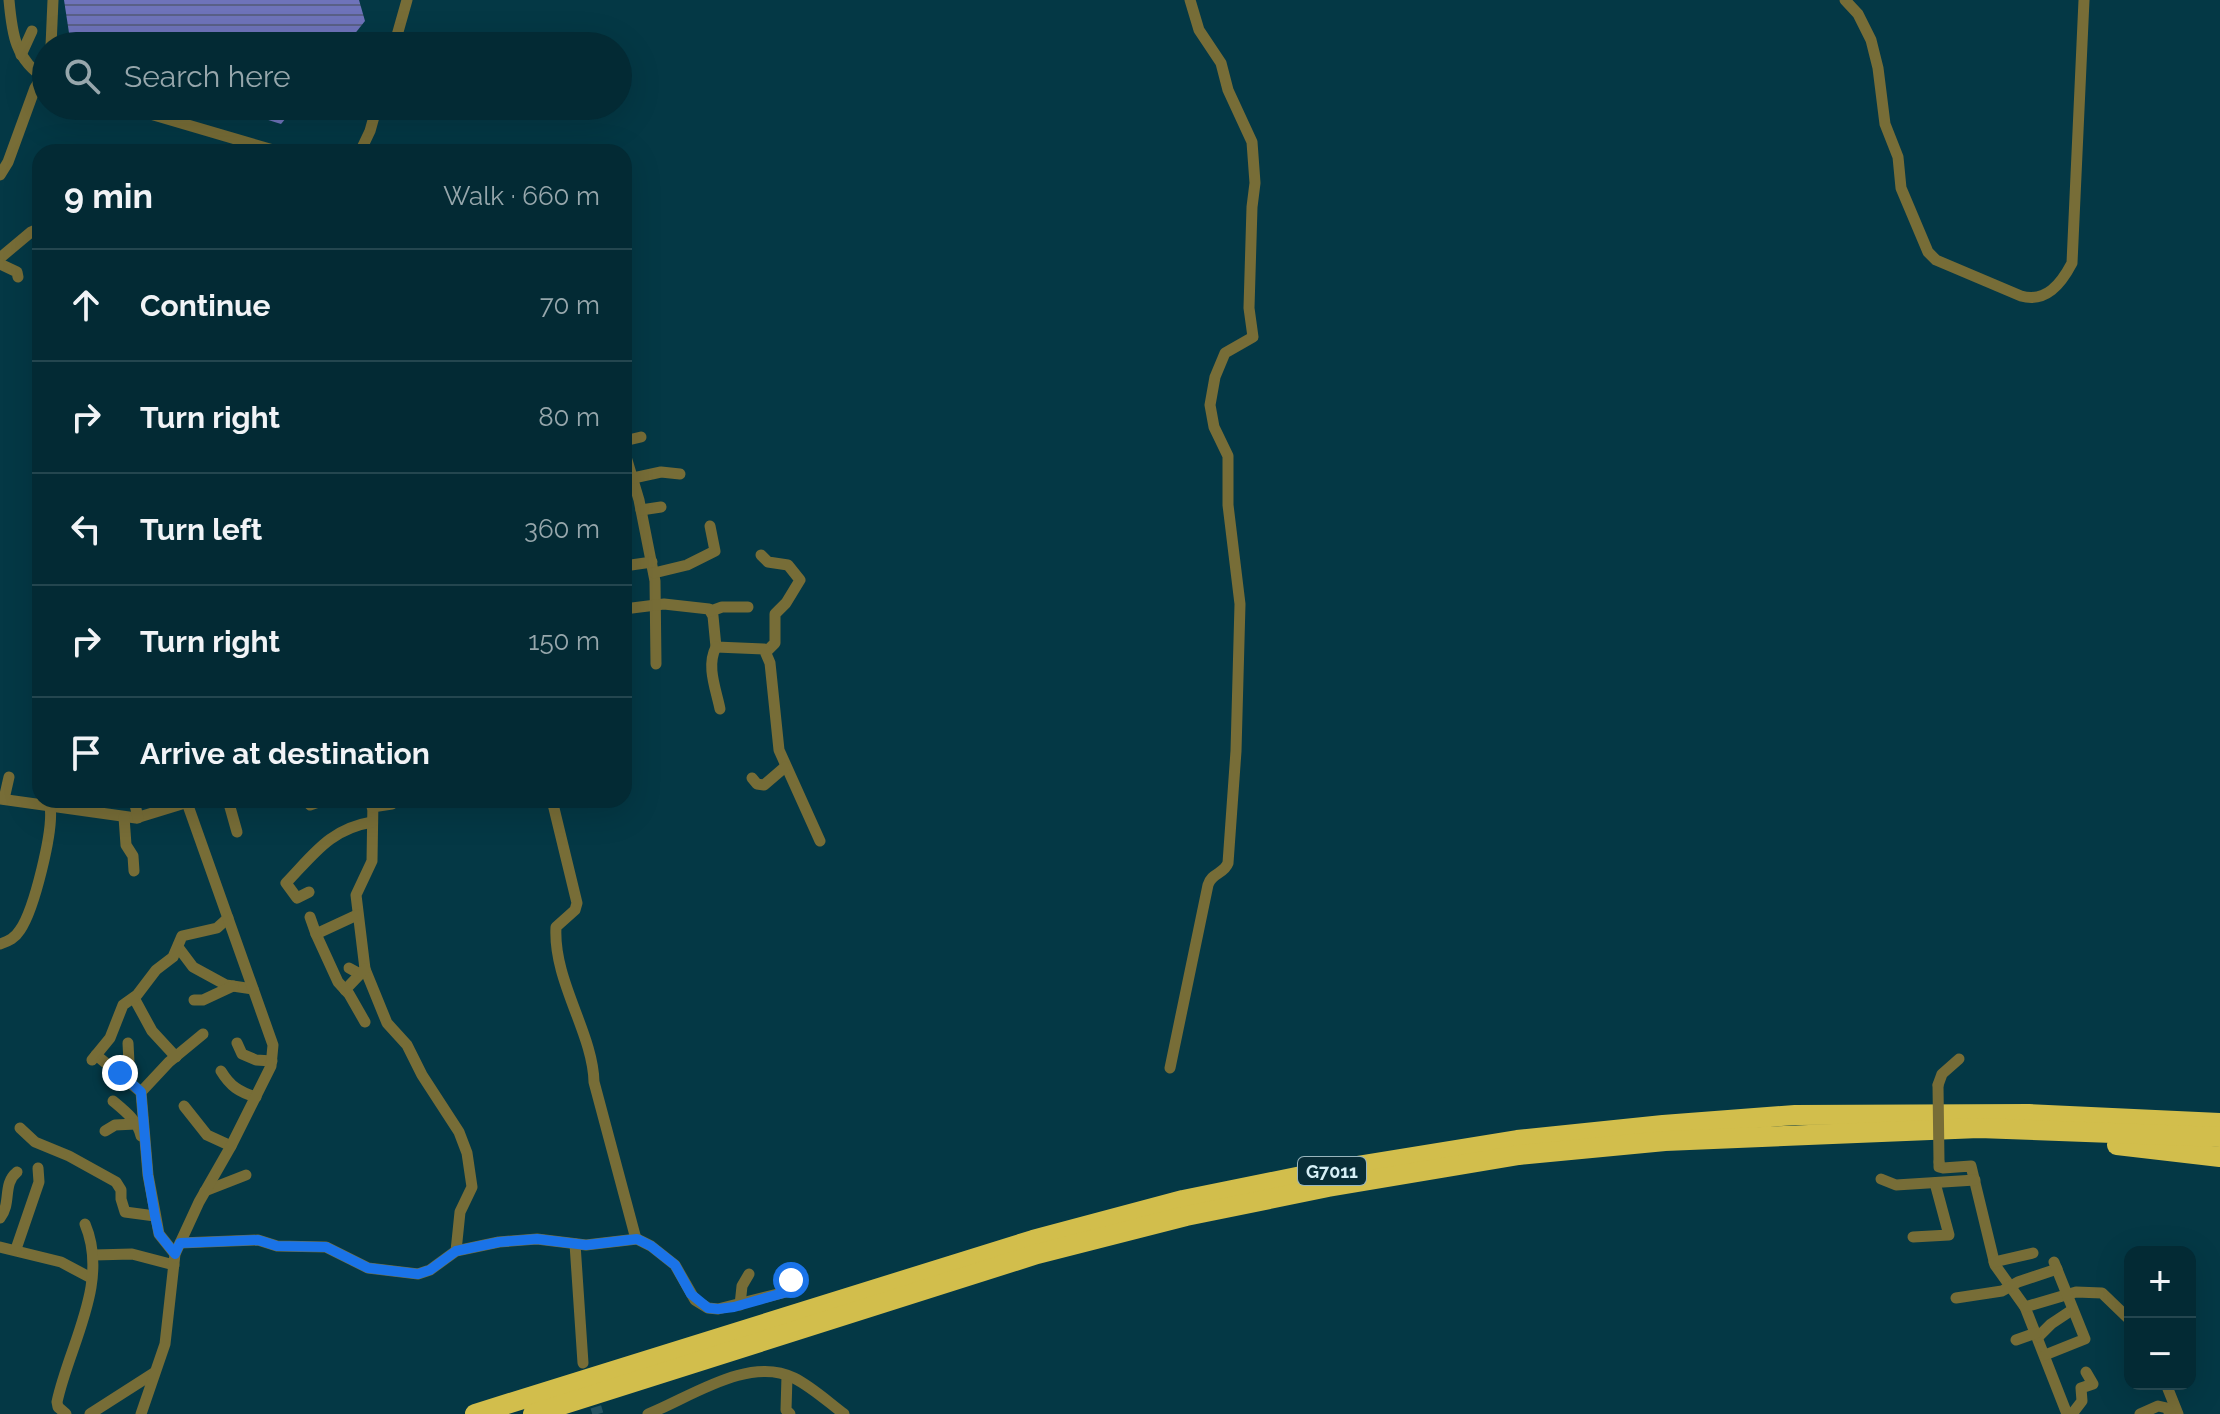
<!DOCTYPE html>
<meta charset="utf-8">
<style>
:root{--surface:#032a34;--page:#113640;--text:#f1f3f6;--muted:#97a7ac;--line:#24464f}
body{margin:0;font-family:Raleway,sans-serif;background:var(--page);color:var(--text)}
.controls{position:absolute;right:24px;bottom:24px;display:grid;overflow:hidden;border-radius:16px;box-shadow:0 8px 32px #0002}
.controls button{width:72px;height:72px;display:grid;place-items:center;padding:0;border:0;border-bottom:2px solid var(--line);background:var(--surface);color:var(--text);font:40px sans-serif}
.stop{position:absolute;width:24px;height:24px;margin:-18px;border:6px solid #1a73e8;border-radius:50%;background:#fff}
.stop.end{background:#1a73e8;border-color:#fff;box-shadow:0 2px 8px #0008}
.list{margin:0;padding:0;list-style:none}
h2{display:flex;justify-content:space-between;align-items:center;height:104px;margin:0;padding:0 32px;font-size:34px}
h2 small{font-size:26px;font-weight:400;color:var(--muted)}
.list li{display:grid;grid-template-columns:52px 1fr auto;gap:24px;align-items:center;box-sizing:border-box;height:112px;padding:0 32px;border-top:2px solid var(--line)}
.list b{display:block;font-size:30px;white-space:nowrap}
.list em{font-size:26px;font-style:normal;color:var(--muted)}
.icon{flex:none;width:44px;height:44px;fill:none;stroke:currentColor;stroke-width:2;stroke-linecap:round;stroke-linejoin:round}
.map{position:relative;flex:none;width:2220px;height:1414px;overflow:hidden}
.search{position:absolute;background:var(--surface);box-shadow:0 8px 32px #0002;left:32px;top:32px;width:600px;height:88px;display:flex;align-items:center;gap:20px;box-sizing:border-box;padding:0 28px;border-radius:44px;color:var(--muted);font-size:30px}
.panel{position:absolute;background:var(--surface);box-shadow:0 8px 32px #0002;left:32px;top:144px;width:600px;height:664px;border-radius:24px}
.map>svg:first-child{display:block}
.water{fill:url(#water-rules)}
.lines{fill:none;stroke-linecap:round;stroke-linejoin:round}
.minor-tunnel{stroke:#245360;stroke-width:11;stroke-dasharray:11 5.5;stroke-linecap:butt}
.minor{stroke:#776d37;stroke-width:11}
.motorway{stroke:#d2be4c;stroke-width:20}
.minor-bridge{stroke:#776d37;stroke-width:11}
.route{stroke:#1a73e8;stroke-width:10}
.labels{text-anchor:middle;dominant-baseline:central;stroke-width:7;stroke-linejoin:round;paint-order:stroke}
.shield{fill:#082d37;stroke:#98b5bd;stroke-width:2}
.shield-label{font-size:18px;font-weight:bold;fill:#d6eff6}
</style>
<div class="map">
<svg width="2220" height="1414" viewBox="0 0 2220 1414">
<defs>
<pattern id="water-rules" width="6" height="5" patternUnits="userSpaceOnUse" patternTransform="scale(2)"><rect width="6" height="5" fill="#6e73ba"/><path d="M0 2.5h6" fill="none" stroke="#596088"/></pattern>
</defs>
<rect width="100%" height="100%" fill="#043845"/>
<g class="water">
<path d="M 64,0 L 359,0 L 365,21 L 345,46 L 71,46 Z"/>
<path d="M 224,106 L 296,106 L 281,124 Z"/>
</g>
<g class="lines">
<path class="minor-tunnel" d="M 591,1391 L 598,1414"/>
<g class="minor">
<path d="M 9,0 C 12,34 15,60 46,79"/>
<path d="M 1845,0 L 1858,14 L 1871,40 L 1878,68 L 1885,124 L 1898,157 L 1901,188 L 1928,252 L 1936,260 L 2021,296 C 2046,303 2061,284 2072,263 L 2084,0"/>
<path d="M 51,46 L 53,0"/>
<path d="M 394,46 L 407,0"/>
<path d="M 21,55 L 32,31"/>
<path d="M 123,106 L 280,152"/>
<path d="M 360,152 L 370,131 L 377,106"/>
<path d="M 0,175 L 8,162 L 35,88 L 42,77"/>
<path d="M 0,258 L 31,232 L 40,228"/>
<path d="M 0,264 L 17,272 L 18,277"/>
<path d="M 624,441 L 641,437"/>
<path d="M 624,450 L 639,500 L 655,581 L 656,664"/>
<path d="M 624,480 L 661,472 L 680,474"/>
<path d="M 641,510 L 661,507"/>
<path d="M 761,555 L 768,562 L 788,565 L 800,580 L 786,603 L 775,614 L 775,643 L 766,652"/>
<path d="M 624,566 L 652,562"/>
<path d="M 654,573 L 687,565 L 715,551 L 710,526"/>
<path d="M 624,609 L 664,604 L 709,609 L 713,616 L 716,647 L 764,649 L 770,663 L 779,750 L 820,841"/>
<path d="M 711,611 L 722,607 L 748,607"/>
<path d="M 716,647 C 706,666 716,689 720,709"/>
<path d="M 752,778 L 757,784 L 764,785 L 785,767"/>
<path d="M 0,799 L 136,818 L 185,803"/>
<path d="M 4,799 L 9,777"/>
<path d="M 134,800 L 138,818"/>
<path d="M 228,800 L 237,832"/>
<path d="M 373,800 L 372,861 L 356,895 L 365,969 L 387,1023 L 407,1045 L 422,1075 L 459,1132 L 467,1153 L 472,1187 L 460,1212 L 456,1251"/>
<path d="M 552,800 L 577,903 L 575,910 L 556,927 C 553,981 593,1033 594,1082 L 636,1239"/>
<path d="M 208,801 L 210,800"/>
<path d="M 310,805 L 324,800"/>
<path d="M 372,807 L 392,804"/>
<path d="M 124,817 L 126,845 L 133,856 L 134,871"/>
<path d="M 309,892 L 297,898 L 286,883 C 314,854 330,829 372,822"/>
<path d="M 357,915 L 316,934 L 338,982 L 349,994 L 365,1022"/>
<path d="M 310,917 L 316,934"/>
<path d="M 0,944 C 9,941 15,938 20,930 C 34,910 54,830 50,806"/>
<path d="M 178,947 L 193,967 L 226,985 L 253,989"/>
<path d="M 349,968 L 360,974"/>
<path d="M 345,990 L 365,969"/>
<path d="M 134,998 L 152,1031 L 176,1057"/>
<path d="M 194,1000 L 203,1000 L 233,986"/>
<path d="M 237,1043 L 242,1054 L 256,1060 L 272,1061"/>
<path d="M 96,1055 L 141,1092"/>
<path d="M 92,1060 L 110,1038 L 123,1005 L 137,995 L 156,970 L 173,957 L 182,936 L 217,928 L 228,918"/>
<path d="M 1170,1068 L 1208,885 C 1211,873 1224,874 1228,863 L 1236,751 L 1240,604 L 1228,505 L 1228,456 L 1214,427 L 1210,405 L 1215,377 L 1225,353 L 1253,337 L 1249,308 L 1252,207 L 1255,183 L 1252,142 L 1228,90 L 1221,63 L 1199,30 L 1190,0"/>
<path d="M 221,1071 C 230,1086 239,1092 256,1097"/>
<path d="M 120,1073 L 129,1063 L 128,1043"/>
<path d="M 1938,1085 L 1942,1074 L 1959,1059"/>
<path d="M 113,1101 C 125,1111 138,1121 141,1136"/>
<path d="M 184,1106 L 207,1135 L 231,1146"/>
<path d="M 20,1128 L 35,1142 L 69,1156 L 116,1182 L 121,1190 L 121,1199 L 125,1212 L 155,1216"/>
<path d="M 105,1131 L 115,1125 L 136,1124"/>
<path d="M 1939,1162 L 1939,1167 L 1943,1168 L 1971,1166 L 1995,1265 L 2025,1307 L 2067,1414"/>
<path d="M 1881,1179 L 1896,1185 L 1975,1180"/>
<path d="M 205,1191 L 246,1175"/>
<path d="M 0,1218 C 12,1203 2,1184 17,1172"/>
<path d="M 1913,1237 L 1949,1235 L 1935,1183"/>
<path d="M 180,1243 L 258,1240 L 277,1246 L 326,1247 L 368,1268 L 418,1274 L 430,1270 L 456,1251 L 499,1242 L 537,1239 L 586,1245 L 637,1239 L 651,1246 L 675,1265 L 695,1300 L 708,1308 L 718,1309 L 794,1290 L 785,1271"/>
<path d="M 575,1244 L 583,1363"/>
<path d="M 0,1247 L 61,1262 L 91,1278"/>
<path d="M 16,1249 L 39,1182 L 38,1168"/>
<path d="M 175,1254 L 159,1234 L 155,1212 L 148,1175 L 141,1092 L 169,1062 L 203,1034"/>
<path d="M 94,1255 L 132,1254 L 174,1265"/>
<path d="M 1994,1262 L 2033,1253"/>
<path d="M 1956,1298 L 2002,1291 L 2018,1282 L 2057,1269"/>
<path d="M 740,1305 L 742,1286 L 749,1274"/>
<path d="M 2025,1307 L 2076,1292 L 2102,1293 L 2130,1320"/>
<path d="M 2038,1337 L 2051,1324 L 2072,1310"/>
<path d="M 2016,1340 L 2036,1333"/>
<path d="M 2045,1355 L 2085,1339 L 2054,1262"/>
<path d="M 787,1376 L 786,1410 L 790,1414"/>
<path d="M 2166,1384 L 2178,1414"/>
<path d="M 66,1414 L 58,1407 L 57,1402 C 69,1345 110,1283 85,1224"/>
<path d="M 90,1414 L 154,1373"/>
<path d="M 141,1414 L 165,1344 L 175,1254 L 199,1202 L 231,1146 L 271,1066 L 273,1045 L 186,800"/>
<path d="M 648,1414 C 689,1398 749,1355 794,1378 C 812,1387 828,1402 844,1414"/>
<path d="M 2072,1414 L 2082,1401 L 2081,1388 L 2093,1384 L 2086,1372"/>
<path d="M 2140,1414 L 2158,1406 L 2167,1408 L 2170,1414"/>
</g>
<g class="motorway">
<path d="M 2117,1145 L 2220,1157"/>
<path d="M 475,1414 L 1033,1240 L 1183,1200 L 1326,1171 L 1517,1140 L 1663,1125 L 1795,1115 L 2029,1114 L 2220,1123"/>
<path d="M 533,1414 L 1037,1254 L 1186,1216 L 1328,1187 L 1519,1155 L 1665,1141 L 1979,1128 L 2220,1137"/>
</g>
<path class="minor-bridge" d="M 1938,1085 L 1939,1162"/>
</g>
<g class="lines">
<path class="route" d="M 120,1073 L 141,1092 L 148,1175 L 155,1216 L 159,1234 L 175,1254 L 180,1243 L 258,1240 L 277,1246 L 326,1247 L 368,1268 L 418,1274 L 430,1270 L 456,1251 L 499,1242 L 537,1239 L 586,1245 L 637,1239 L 651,1246 L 675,1265 L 691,1294 L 708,1308 L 718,1309 L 734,1307 L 794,1290 L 791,1280"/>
</g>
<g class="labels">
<rect class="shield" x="1298" y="1157" width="68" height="28" rx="6"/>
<g class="shield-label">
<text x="1332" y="1171">G7011</text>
</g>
</g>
</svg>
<div class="controls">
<button>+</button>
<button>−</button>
</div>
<div class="stop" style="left:791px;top:1280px"></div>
<div class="stop end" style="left:120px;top:1073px"></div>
<div class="search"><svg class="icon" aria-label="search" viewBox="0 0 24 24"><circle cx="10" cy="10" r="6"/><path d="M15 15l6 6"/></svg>Search here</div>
<section class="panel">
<h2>9 min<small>Walk · 660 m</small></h2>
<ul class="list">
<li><svg class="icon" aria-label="ahead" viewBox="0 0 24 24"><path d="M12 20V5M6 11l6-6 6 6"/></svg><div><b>Continue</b></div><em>70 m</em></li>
<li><svg class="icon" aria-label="right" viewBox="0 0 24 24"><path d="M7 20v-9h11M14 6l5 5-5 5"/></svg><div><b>Turn right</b></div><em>80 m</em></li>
<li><svg class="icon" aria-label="left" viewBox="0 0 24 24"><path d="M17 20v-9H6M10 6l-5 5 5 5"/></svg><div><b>Turn left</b></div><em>360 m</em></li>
<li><svg class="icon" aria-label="right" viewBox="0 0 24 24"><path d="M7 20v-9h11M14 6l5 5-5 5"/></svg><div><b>Turn right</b></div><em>150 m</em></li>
<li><svg class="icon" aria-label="arrive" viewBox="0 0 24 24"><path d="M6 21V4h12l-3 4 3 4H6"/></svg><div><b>Arrive at destination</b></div></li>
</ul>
</section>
</div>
